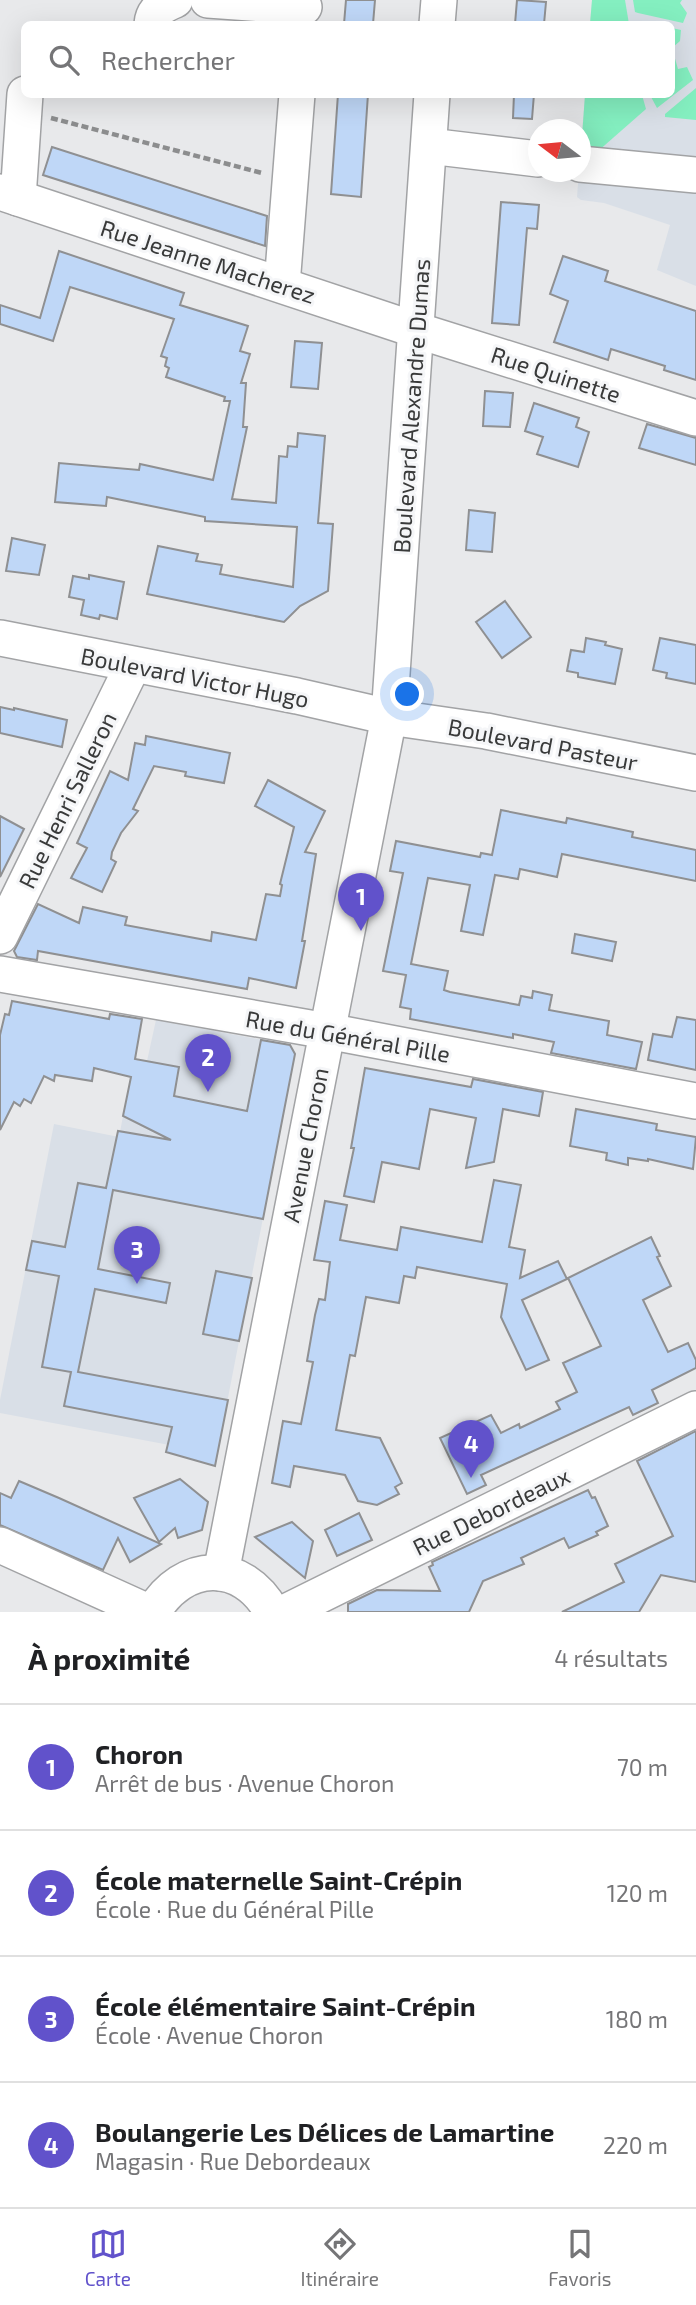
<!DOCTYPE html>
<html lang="fr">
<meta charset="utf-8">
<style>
:root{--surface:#fff;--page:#f2f2f2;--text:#202124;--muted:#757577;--line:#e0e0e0;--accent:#6152cb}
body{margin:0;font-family:"Exo 2",sans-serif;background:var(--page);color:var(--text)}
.compass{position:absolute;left:528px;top:119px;width:63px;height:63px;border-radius:50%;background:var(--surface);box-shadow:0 7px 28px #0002;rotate:286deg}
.you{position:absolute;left:408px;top:695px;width:24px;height:24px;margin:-18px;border:5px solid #fff;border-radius:50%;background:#1a73e8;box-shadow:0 0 0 10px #1a73e833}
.badge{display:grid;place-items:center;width:46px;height:46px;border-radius:50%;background:var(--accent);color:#fff;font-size:23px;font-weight:700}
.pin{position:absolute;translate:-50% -58px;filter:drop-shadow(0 2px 4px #0008)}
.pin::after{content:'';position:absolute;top:37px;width:24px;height:21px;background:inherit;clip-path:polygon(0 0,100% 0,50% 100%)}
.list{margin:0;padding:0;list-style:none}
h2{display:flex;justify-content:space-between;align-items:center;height:91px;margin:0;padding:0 28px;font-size:30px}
h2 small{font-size:23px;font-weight:400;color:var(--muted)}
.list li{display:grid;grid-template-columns:46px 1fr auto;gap:21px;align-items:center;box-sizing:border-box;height:126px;padding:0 28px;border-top:2px solid var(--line)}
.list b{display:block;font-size:26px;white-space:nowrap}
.list p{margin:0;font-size:23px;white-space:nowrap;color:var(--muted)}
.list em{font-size:23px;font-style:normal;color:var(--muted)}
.icon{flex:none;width:38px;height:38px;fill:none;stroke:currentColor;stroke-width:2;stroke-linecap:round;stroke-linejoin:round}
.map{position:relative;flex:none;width:696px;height:1612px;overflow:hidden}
.search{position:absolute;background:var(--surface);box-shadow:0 7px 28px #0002;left:21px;right:21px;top:21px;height:77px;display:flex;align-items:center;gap:18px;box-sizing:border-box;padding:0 24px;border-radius:10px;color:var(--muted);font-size:26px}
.sheet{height:595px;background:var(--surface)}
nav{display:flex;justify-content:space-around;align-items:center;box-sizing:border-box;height:98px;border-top:2px solid var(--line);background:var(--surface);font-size:19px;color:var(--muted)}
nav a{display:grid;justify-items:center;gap:4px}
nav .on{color:var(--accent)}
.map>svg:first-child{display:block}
.built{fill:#d9dfe7}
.green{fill:#84efc0}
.building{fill:#bfd7f7;stroke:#8f9092;stroke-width:2}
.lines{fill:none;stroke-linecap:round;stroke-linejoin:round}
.minor-casing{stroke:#a2a3a5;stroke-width:38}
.path{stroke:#8c8d8e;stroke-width:4.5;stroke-dasharray:7 3.5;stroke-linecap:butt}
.minor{stroke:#fff;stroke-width:35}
.labels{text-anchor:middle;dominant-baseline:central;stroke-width:6;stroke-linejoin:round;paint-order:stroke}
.street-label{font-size:23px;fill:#393a3a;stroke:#f5f6f8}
</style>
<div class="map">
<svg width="696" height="1612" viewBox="0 0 696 1612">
<rect width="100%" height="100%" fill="#e8e9eb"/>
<g class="built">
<path d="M 592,0 L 696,0 L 696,286 L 657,270 L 670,225 L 604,203 L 581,200 L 577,197 L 585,95 L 672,94 L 672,24 L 590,24 Z"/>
<path d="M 156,1020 L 290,1045 L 295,1054 L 217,1454 L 0,1413 L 0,1400 L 54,1124 L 119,1137 L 134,1059 L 147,1061 Z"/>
</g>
<g class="green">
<path d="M 592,0 L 625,0 L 629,24 L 590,24 Z"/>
<path d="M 633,0 L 682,0 L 680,3 L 687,13 L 683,23 L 638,13 L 635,12 Z"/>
<path d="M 672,28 L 681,30 L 680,41 L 672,48 L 678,69 L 687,67 L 693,80 L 657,108 L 650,95 L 672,94 Z"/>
<path d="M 696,88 L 696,120 L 665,117 L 665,114 Z"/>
<path d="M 585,95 L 642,95 L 646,109 L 597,152 L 581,150 Z"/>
</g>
<g class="building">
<path d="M 346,0 L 375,0 L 373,24 L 344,24 Z"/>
<path d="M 517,0 L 546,2 L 544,24 L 515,24 Z"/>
<path d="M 338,94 L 368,94 L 361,197 L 331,194 Z"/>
<path d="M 514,94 L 534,94 L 532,119 L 513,118 Z"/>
<path d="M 52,147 L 267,216 L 265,246 L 43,175 Z"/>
<path d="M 501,202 L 539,205 L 537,229 L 527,228 L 519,325 L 492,323 Z"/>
<path d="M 59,251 L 184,293 L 180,305 L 248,326 L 240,351 L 250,354 L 241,383 L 246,383 L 243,427 L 247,427 L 232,499 L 276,503 L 279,456 L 287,457 L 288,446 L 297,447 L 298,433 L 325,436 L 318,523 L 333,524 L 328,591 L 300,606 L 284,622 L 147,594 L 158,546 L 198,554 L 196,561 L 222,565 L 220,574 L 293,587 L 297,527 L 205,521 L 205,517 L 107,497 L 106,506 L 55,502 L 59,463 L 139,470 L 140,464 L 213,480 L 230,401 L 224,401 L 225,397 L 166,377 L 169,368 L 165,366 L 167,358 L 161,356 L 174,319 L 70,287 L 53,341 L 0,324 L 0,305 L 40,318 Z"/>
<path d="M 563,256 L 608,271 L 605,281 L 696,311 L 696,380 L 664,370 L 665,366 L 611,349 L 608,360 L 554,342 L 568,301 L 550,294 Z"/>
<path d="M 295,341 L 322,343 L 318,389 L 291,387 Z"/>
<path d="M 485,391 L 513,393 L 510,427 L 483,426 Z"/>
<path d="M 534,403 L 579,418 L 576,427 L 589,432 L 578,467 L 537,454 L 543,437 L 525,431 Z"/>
<path d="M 647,424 L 696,438 L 696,465 L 639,448 Z"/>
<path d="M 469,510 L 495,513 L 492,552 L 466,550 Z"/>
<path d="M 12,538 L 45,545 L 39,575 L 6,571 Z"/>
<path d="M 89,575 L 124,582 L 117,619 L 100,615 L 99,619 L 81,615 L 84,600 L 69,597 L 73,576 L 89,579 Z"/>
<path d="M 505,601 L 531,637 L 502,658 L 476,622 Z"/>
<path d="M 586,638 L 606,642 L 605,645 L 622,649 L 615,684 L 578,677 L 578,673 L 567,671 L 571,650 L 584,652 Z"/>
<path d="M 660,638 L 696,645 L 696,684 L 666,678 L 667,673 L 653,670 Z"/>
<path d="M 0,707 L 14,710 L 14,708 L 67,720 L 62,747 L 0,733 Z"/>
<path d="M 146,736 L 230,753 L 224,783 L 185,776 L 186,772 L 154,766 L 133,809 L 138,811 L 121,833 L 112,852 L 111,859 L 116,862 L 102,892 L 71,878 L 87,848 L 77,843 L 110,771 L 128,780 L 135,743 L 145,745 Z"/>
<path d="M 268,780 L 325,811 L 305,852 L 316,854 L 302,941 L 305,941 L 296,988 L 249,978 L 247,989 L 38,951 L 37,960 L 17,957 L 14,951 L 38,904 L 79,923 L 83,907 L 127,917 L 125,925 L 211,941 L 212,932 L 256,940 L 266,894 L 280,896 L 282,885 L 280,884 L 294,827 L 255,806 Z"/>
<path d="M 501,810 L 566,823 L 567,818 L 633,832 L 632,837 L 696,850 L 696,881 L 562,854 L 557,877 L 520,869 L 518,879 L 495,875 L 483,935 L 461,931 L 470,885 L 428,878 L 411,964 L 448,971 L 444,990 L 450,992 L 519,1005 L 521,996 L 532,998 L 533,991 L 552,995 L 549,1010 L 609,1021 L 607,1035 L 642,1042 L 636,1069 L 551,1053 L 554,1042 L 513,1034 L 513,1038 L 410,1019 L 411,1009 L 400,1007 L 406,975 L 383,971 L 403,873 L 390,871 L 396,841 L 480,857 L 481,853 L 492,855 Z"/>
<path d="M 0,816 L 24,829 L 0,877 Z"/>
<path d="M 575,934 L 616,942 L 612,961 L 572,953 Z"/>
<path d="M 12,1001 L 109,1019 L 110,1014 L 142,1019 L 135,1059 L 179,1067 L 174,1096 L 247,1111 L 261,1040 L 290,1045 L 295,1054 L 263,1219 L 113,1190 L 98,1269 L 170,1283 L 166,1303 L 95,1289 L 78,1372 L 228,1400 L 215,1466 L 166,1452 L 172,1427 L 64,1406 L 71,1372 L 42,1367 L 59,1276 L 26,1270 L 32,1241 L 65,1247 L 78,1183 L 106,1188 L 118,1131 L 171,1140 L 123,1116 L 131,1077 L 94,1068 L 92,1081 L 55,1075 L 54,1081 L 44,1076 L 31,1103 L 24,1099 L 20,1106 L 14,1102 L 0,1130 L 0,1035 L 5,1014 L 9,1015 Z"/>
<path d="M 677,1017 L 696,1020 L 696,1070 L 648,1060 L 653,1034 L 672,1037 Z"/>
<path d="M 365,1068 L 471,1087 L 473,1079 L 543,1092 L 539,1116 L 503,1109 L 494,1162 L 466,1168 L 476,1118 L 430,1109 L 419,1169 L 382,1162 L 374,1202 L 344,1196 L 354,1148 L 351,1148 Z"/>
<path d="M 576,1109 L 657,1124 L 656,1130 L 696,1137 L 693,1169 L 648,1159 L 648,1161 L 628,1158 L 628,1165 L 606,1160 L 607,1153 L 570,1146 Z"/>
<path d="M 494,1180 L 521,1185 L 509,1247 L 525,1250 L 520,1278 L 558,1261 L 567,1279 L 522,1300 L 549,1360 L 526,1370 L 501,1317 L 507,1284 L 417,1267 L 415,1278 L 404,1276 L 399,1303 L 366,1297 L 355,1356 L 350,1355 L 336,1430 L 380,1438 L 402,1483 L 395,1487 L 399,1494 L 377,1505 L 358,1501 L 345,1475 L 294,1466 L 290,1487 L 272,1483 L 283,1421 L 301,1424 L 313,1362 L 307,1361 L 315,1315 L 319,1299 L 325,1300 L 330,1262 L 314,1260 L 325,1201 L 347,1205 L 340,1240 L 397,1250 L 401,1227 L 482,1242 Z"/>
<path d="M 651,1237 L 660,1256 L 657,1257 L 671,1286 L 643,1300 L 668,1352 L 688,1343 L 696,1360 L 696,1368 L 652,1390 L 658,1403 L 633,1415 L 629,1407 L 481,1475 L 486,1485 L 467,1494 L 440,1438 L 491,1415 L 501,1433 L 519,1424 L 520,1428 L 560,1409 L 556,1402 L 577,1392 L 563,1363 L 601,1346 L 568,1278 Z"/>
<path d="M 216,1271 L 252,1278 L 239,1341 L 203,1334 Z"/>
<path d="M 696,1431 L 696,1582 L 661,1575 L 639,1612 L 562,1612 L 624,1582 L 615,1564 L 673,1536 L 637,1461 Z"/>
<path d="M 180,1479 L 208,1502 L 202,1530 L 178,1538 L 175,1528 L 159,1542 L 134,1498 Z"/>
<path d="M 19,1481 L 59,1498 L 161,1544 L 130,1562 L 118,1538 L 103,1570 L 0,1525 L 0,1493 L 11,1498 Z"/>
<path d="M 588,1490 L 592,1498 L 595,1497 L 608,1526 L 596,1532 L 598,1535 L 569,1548 L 564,1538 L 521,1558 L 524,1564 L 483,1581 L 469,1612 L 348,1612 L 348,1604 L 377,1590 L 440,1591 L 429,1567 L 433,1565 L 432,1562 Z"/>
<path d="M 359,1513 L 372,1540 L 337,1556 L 325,1530 Z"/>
<path d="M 292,1522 L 313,1541 L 305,1578 L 255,1537 Z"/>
</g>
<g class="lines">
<defs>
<g id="minor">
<path d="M 208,0 L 304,7"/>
<path d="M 152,24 C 153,10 163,5 175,0"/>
<path d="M 437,24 L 439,0"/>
<path d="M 429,146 L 538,159"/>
<path d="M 580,164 L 696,175"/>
<path d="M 0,192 L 416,330 L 696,418"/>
<path d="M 18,198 L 25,94"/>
<path d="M 282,285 L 297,94"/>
<path d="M 0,638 L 297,696 L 389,717 L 486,731 L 696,773"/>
<path d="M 0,936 L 133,665"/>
<path d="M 0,974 L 327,1031 L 696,1101"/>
<path d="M 0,1545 L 148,1612"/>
<path d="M 221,1573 L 389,717 L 432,94"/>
<path d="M 153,1612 C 183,1561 242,1558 272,1612"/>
<path d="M 286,1612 L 696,1409"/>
</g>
</defs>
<use href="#minor" class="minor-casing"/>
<path class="path" d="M 51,118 L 262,173"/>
<use href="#minor" class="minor"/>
</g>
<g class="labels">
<g class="street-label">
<text transform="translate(208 261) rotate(18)">Rue Jeanne Macherez</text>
<text transform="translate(556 374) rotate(18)">Rue Quinette</text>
<text transform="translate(411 406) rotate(-86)">Boulevard Alexandre Dumas</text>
<text transform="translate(195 677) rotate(11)">Boulevard Victor Hugo</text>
<text transform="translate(543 744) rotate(11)">Boulevard Pasteur</text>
<text transform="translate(67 800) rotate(-64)">Rue Henri Salleron</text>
<text transform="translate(348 1036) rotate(10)">Rue du Général Pille</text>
<text transform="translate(305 1145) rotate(-79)">Avenue Choron</text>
<text transform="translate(491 1511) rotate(-26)">Rue Debordeaux</text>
</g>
</g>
</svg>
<svg class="compass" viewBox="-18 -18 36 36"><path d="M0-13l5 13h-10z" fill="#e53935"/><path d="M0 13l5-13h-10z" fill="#757577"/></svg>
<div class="you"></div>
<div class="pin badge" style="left:361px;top:931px">1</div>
<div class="pin badge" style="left:208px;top:1092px">2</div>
<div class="pin badge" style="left:137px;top:1284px">3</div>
<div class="pin badge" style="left:471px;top:1478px">4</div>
<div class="search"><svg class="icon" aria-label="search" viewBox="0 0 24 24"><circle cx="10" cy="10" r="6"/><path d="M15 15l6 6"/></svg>Rechercher</div>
</div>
<section class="sheet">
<h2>À proximité<small>4 résultats</small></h2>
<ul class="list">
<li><span class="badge">1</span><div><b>Choron</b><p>Arrêt de bus · Avenue Choron</p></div><em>70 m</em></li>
<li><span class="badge">2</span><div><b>École maternelle Saint-Crépin</b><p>École · Rue du Général Pille</p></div><em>120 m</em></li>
<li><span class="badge">3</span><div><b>École élémentaire Saint-Crépin</b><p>École · Avenue Choron</p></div><em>180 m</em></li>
<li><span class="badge">4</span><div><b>Boulangerie Les Délices de Lamartine</b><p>Magasin · Rue Debordeaux</p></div><em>220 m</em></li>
</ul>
</section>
<nav>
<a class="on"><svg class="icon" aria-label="map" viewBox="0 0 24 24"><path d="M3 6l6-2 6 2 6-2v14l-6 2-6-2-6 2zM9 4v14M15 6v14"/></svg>Carte</a>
<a><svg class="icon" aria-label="directions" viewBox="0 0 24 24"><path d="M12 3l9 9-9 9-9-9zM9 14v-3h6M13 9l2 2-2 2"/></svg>Itinéraire</a>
<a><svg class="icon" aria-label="saved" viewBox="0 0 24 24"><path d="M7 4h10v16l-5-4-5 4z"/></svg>Favoris</a>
</nav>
